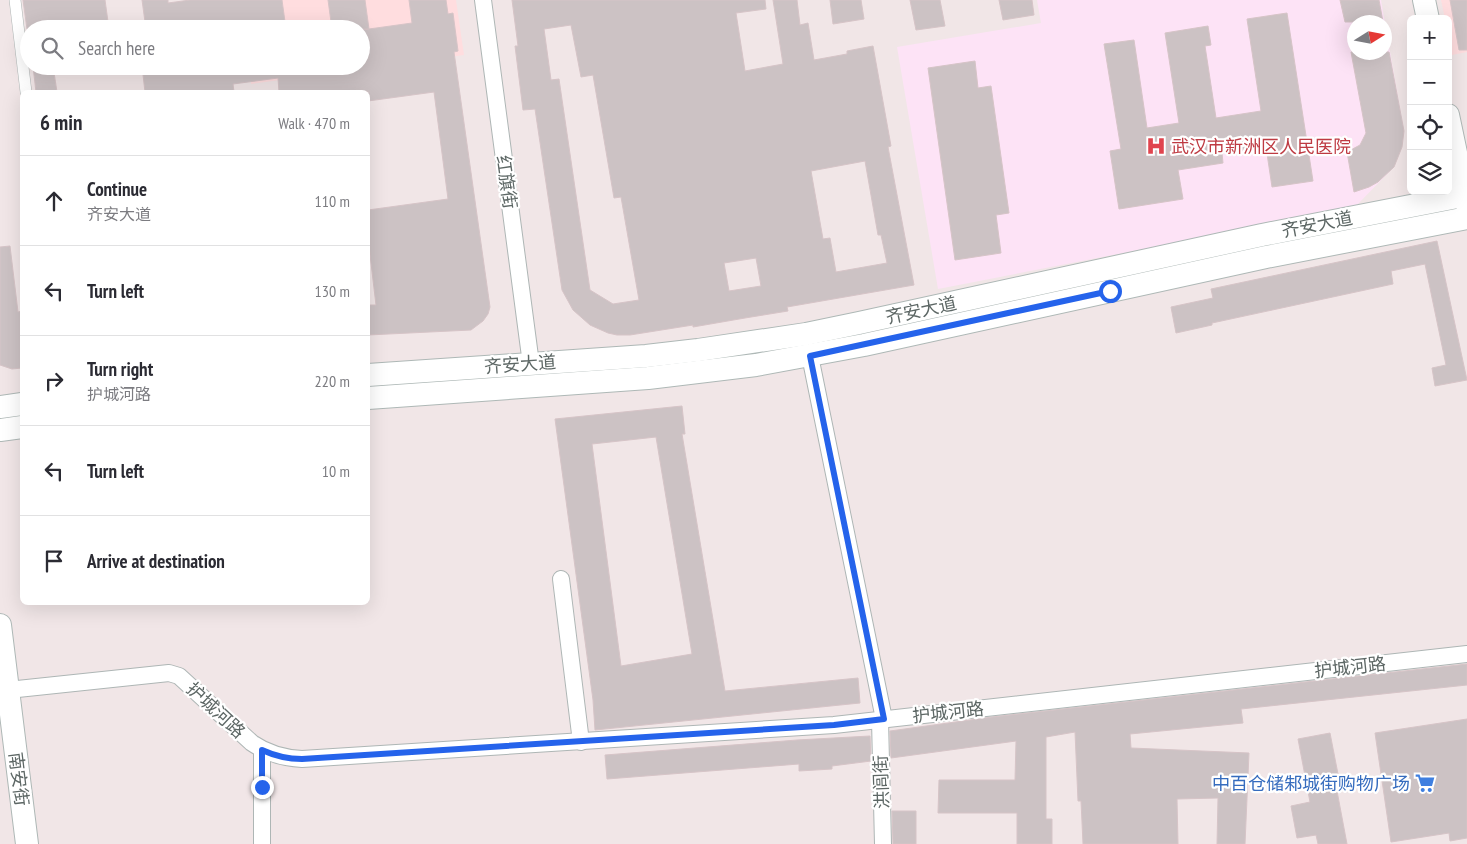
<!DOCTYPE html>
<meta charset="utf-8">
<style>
:root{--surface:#fff;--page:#f7f7f7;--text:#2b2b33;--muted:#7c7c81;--line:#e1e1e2}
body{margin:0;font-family:"PT Sans Narrow","Noto Sans SC",sans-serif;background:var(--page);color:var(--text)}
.controls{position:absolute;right:15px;top:15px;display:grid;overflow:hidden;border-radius:8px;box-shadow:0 5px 20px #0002}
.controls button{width:45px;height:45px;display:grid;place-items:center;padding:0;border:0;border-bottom:1px solid var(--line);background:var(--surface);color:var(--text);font:25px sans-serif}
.compass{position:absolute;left:1347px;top:15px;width:45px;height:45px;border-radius:50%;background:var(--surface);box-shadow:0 5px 20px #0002;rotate:79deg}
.stop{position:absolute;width:15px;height:15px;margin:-11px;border:4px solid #2563eb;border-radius:50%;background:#fff}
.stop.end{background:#2563eb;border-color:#fff;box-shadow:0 1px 5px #0008}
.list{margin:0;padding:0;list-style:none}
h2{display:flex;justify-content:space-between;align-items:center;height:65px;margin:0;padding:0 20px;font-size:21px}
h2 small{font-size:16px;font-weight:400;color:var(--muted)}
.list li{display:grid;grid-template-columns:32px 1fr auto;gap:15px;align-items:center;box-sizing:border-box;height:90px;padding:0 20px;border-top:1px solid var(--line)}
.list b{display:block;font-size:19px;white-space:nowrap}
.list p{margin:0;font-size:16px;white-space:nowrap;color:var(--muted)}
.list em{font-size:16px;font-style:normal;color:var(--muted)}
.icon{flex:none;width:28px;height:28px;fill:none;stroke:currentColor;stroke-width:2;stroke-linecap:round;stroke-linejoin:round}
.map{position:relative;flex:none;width:1467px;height:844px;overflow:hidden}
.search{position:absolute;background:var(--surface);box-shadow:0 5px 20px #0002;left:20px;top:20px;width:350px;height:55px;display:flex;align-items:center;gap:12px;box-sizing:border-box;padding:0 18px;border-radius:28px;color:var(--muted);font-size:19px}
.panel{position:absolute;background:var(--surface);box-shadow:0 5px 20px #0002;left:20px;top:90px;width:350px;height:515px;border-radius:8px}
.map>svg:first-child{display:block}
.commercial{fill:#ffdddf}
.medical{fill:#fde3f6;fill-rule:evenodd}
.building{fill:#ccc2c4;stroke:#d6c4c7;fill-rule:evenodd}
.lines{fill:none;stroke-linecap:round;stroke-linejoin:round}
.pedestrian-casing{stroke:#aeb6b5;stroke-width:12}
.minor-casing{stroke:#aeb6b5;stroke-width:18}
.secondary-casing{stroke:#aeb8b6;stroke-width:24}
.pedestrian{stroke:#fff;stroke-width:11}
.minor{stroke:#fff;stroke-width:16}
.secondary{stroke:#fff;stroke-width:22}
.route{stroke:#2563eb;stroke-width:6}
.labels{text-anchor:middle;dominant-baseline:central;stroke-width:4.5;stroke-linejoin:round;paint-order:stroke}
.health-label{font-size:18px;fill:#be3a42;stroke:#fff;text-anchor:start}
.street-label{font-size:18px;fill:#5d6765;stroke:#fff}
.shop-label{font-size:18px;fill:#366cbe;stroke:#fff;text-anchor:end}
</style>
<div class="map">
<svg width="1467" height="844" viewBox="0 0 1467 844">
<rect width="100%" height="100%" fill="#f1e6e7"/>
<g class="commercial">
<path d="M 240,0 L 456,0 L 464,55 L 251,84 L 249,66 L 361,66 L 361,29 L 244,29 Z"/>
<path d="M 1441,0 L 1467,0 L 1467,52 L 1452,55 L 1448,35 L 1448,19 L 1445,19 Z"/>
</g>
<path class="medical" d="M 1037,0 L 1381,0 L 1403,126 L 1394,167 L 1354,208 L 938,289 L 897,47 L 1041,23 ZM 1354,22 L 1384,22 L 1384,52 L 1354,52 Z"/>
<g class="building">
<path d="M 23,0 L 105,0 L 109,29 L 27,29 Z"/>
<path d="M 142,0 L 168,0 L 168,3 L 190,0 L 282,0 L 286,29 L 146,29 Z"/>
<path d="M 328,0 L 365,0 L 369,29 L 412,23 L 409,0 L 446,0 L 448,14 L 453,13 L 458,51 L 454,52 L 490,307 L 488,314 L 483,321 L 471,330 L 368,335 L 368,305 L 376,305 L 368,238 L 368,210 L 448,199 L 434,92 L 368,101 L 368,92 L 279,92 L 278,78 L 233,84 L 234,92 L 145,92 L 142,66 L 361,66 L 361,30 L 369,29 L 332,29 Z"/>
<path d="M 512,0 L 765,0 L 766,9 L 736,13 L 745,71 L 783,64 L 773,0 L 797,0 L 800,25 L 808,23 L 814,60 L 847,54 L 847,51 L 873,46 L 891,146 L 888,147 L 914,285 L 787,307 L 788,311 L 745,318 L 693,327 L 693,325 L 630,335 L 617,335 L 608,333 L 590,325 L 573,310 L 562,290 L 535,109 L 523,110 L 515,46 L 518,46 ZM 571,25 L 581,77 L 593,75 L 614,198 L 621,197 L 639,300 L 613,304 L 590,290 L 559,79 L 551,80 L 544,29 ZM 865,161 L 878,235 L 881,235 L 887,263 L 836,272 L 830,238 L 823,239 L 811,171 ZM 756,258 L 761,286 L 729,291 L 724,263 Z"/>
<path d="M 830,0 L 861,0 L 864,19 L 833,24 Z"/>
<path d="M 910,0 L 940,0 L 945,26 L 916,30 Z"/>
<path d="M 999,0 L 1032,0 L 1034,15 L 1003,20 Z"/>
<path d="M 1340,0 L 1379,0 L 1383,22 L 1345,22 Z"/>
<path d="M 1450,0 L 1467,0 L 1467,50 L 1459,50 Z"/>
<path d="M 1287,13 L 1313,181 L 1272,187 L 1266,147 L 1222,153 L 1223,163 L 1178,170 L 1183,199 L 1119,209 L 1110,151 L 1121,149 L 1104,44 L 1134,40 L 1147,128 L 1179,123 L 1165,33 L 1208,26 L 1211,45 L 1205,46 L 1216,118 L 1261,111 L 1247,19 Z"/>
<path d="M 1351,52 L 1389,52 L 1404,131 L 1402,147 L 1394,167 L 1378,182 L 1369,187 L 1354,192 L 1347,152 L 1360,145 L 1366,133 Z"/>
<path d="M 975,61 L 978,88 L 991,86 L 1009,213 L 996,215 L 1001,253 L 955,260 L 928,68 Z"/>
<path d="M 33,66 L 53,66 L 57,92 L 36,92 Z"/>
<path d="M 1437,241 L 1467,380 L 1435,386 L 1432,368 L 1446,365 L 1425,264 L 1391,271 L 1393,284 L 1212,323 L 1212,325 L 1176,333 L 1171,307 L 1213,298 L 1211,289 Z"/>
<path d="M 10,246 L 18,312 L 22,311 L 22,368 L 12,369 L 0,365 L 0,247 Z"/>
<path d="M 682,406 L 685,434 L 682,434 L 725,691 L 858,678 L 860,703 L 595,730 L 593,700 L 555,419 ZM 656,437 L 692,654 L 621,666 L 592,444 Z"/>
<path d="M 1467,664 L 1467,685 L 1241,709 L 1243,723 L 1130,734 L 1131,748 L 1249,753 L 1245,844 L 1217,844 L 1218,798 L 1177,799 L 1178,844 L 1083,844 L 1081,801 L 1078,801 L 1075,732 L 1046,737 L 1046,819 L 1052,819 L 1052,844 L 1017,844 L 1017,813 L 938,813 L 939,780 L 1015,780 L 1016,741 L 891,758 L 890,731 L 992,717 Z"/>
<path d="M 1467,719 L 1467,838 L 1450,841 L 1449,833 L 1391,842 L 1375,733 Z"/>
<path d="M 1330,733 L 1338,774 L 1334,775 L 1347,844 L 1318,844 L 1316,835 L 1297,838 L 1291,806 L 1310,802 L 1298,739 Z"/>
<path d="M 870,736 L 871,761 L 832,766 L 832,769 L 799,771 L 799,764 L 607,779 L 605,755 L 797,740 Z"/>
<path d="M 892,811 L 916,811 L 916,844 L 893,844 Z"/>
</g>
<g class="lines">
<defs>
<path id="pedestrian" d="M 15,0 L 26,92"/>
<g id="minor">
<path d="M 483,0 L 531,364"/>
<path d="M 810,356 L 884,719"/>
<path d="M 561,579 L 581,742"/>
<path d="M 8,690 L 169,673 L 179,676 L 252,743 C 268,754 283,758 302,759 L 834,725 L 1467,654"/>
<path d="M 880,720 L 883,844"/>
<path d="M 262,750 L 262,844"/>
</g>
<g id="secondary">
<path d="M 1424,0 L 1428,19"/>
<path d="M 1448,115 L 1467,205"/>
<path d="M 368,375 L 646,356 L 698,350 L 806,334 L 859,323 L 1262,235 L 1467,195"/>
<path d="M 368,398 L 648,378 L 756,365 L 864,345 L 1266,257 L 1467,218"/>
<path d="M 0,407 L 22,404"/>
<path d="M 0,430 L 22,427"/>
<path d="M 0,625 L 27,844"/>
</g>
</defs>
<use href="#pedestrian" class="pedestrian-casing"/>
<use href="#minor" class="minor-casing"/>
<use href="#secondary" class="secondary-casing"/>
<use href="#pedestrian" class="pedestrian"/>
<use href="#minor" class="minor"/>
<use href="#secondary" class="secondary"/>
</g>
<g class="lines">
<path class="route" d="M 262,787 L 262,750 C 275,756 287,759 302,759 L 834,725 L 884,719 L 810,356 L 1110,291"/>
</g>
<defs>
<symbol id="hospital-bare" viewBox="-9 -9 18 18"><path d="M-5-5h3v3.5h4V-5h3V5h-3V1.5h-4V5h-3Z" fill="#e0444e" stroke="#fff" stroke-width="2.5" paint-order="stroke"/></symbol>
<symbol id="supermarket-bare" viewBox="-9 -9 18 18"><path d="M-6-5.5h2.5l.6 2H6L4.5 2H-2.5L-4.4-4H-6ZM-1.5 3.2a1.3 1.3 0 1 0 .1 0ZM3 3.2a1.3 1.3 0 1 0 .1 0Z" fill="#3f7fe0" stroke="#fff" stroke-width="2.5" paint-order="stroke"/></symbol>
</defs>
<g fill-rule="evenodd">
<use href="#hospital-bare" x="1142" y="132" width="28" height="28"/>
<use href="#supermarket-bare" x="1411" y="769" width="28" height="28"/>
</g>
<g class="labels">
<g class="health-label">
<text x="1171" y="146">武汉市新洲区人民医院</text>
</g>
<g class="street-label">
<text transform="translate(507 182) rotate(82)">红旗街</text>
<text transform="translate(1317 224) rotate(-11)">齐安大道</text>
<text transform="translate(921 310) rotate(-12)">齐安大道</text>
<text transform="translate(520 364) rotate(-4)">齐安大道</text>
<text transform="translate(1350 667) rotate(-6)">护城河路</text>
<text transform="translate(216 710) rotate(43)">护城河路</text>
<text transform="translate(948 712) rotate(-6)">护城河路</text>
<text transform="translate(19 779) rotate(83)">南安街</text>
<text transform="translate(881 782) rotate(-92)">洪闾街</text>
</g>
<g class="shop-label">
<text x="1410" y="783">中百仓储邾城街购物广场</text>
</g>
</g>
</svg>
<div class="controls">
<button>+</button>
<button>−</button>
<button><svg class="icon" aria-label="locate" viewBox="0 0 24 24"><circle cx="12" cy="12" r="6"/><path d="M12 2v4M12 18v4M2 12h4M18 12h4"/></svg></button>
<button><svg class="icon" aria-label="layers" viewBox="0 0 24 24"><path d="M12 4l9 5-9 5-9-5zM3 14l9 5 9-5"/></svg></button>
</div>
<svg class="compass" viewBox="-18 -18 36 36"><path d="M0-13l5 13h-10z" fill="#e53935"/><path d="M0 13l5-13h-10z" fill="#7c7c81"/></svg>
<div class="stop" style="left:1110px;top:291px"></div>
<div class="stop end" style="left:262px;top:787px"></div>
<div class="search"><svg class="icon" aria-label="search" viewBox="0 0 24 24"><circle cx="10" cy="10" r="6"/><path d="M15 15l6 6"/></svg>Search here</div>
<section class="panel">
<h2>6 min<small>Walk · 470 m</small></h2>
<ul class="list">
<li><svg class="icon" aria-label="ahead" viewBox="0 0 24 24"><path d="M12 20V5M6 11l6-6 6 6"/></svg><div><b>Continue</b><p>齐安大道</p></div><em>110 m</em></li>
<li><svg class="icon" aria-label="left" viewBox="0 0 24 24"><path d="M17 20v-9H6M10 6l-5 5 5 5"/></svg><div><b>Turn left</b></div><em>130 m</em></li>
<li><svg class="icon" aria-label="right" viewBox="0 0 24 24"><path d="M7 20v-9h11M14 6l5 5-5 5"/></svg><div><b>Turn right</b><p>护城河路</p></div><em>220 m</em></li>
<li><svg class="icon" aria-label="left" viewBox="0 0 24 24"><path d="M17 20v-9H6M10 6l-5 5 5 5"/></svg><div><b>Turn left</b></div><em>10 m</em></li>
<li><svg class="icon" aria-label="arrive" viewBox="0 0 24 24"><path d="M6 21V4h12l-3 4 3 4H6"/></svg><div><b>Arrive at destination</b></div></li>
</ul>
</section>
</div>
